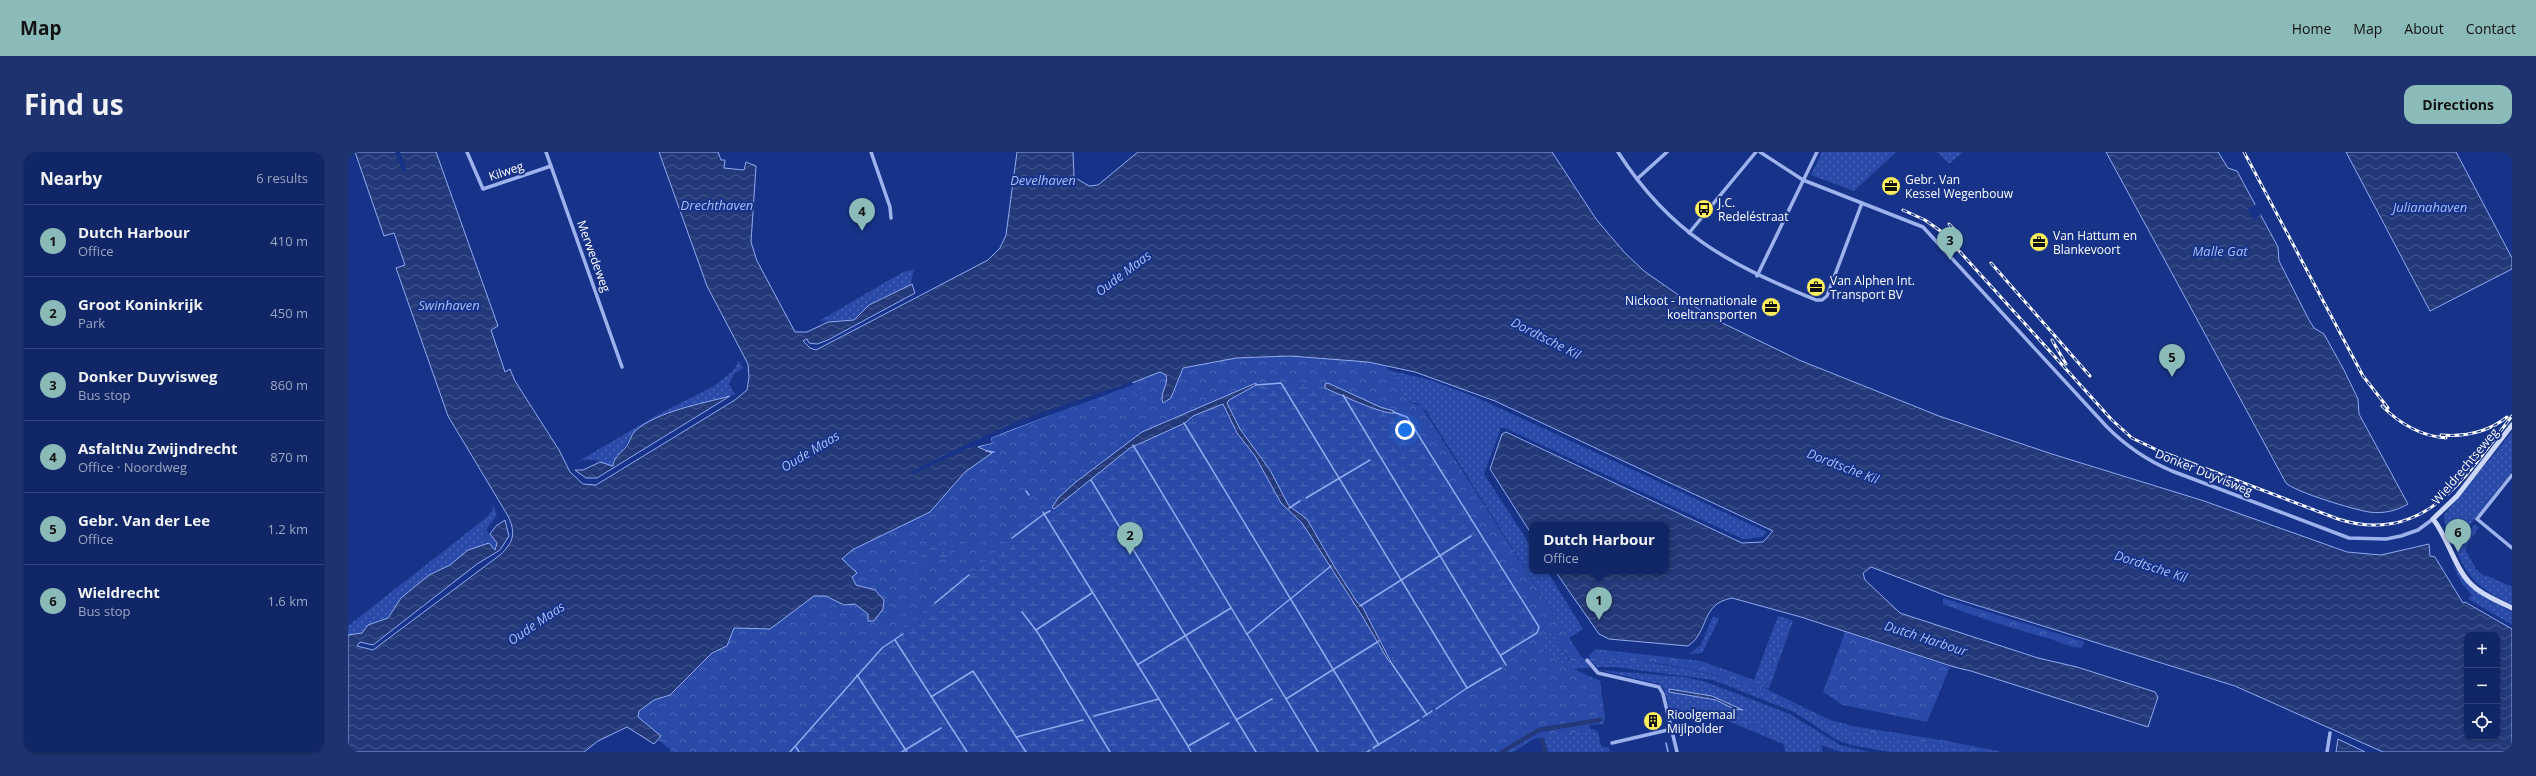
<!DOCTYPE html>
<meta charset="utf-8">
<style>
:root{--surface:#102667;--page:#1e3270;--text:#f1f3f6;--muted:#9ca5c0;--line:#30437b;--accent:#8bbbb9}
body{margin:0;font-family:"Open Sans",sans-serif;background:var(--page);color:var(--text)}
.controls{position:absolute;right:12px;bottom:12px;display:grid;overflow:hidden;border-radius:8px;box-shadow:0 1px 3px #0004}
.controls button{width:36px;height:36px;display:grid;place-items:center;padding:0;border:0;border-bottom:1px solid var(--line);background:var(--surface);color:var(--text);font:20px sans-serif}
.you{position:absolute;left:1057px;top:278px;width:14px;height:14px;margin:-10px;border:3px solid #fff;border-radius:50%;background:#1a73e8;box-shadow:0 0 0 6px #1a73e833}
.badge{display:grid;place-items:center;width:26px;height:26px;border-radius:50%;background:var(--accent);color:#111;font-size:13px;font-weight:700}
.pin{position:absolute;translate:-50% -33px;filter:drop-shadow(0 1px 2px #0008)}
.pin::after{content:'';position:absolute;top:21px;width:14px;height:12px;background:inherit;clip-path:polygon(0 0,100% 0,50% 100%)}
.popup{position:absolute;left:1181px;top:370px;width:140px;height:52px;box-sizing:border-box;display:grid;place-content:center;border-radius:8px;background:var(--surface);filter:drop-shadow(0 1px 3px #0005);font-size:13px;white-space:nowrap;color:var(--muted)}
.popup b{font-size:15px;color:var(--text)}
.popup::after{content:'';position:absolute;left:50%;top:100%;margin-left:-8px;border:8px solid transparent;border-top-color:var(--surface)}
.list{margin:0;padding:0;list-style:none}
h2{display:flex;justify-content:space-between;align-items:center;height:52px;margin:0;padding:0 16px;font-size:17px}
h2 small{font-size:13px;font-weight:400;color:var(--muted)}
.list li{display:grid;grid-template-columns:26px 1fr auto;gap:12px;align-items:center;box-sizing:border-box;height:72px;padding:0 16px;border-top:1px solid var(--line)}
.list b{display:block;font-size:15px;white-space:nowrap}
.list p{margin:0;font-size:13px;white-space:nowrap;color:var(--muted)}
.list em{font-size:13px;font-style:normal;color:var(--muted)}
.icon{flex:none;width:22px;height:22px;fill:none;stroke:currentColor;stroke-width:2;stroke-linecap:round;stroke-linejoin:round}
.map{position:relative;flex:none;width:2164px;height:600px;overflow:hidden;border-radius:12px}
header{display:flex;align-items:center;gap:24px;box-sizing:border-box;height:56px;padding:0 20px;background:var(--accent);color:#111}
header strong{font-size:19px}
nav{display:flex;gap:22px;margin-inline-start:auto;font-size:14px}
.intro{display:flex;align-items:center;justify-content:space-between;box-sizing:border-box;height:96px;padding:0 24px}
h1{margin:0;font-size:28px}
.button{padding:10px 18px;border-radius:12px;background:var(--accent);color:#111;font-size:14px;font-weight:700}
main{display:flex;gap:24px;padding:0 24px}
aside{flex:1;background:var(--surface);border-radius:12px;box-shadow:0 1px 3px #0004}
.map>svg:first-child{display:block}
.grass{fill:url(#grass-dots);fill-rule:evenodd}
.forest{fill:url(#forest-crowns)}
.wetland{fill:url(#wetland-marsh)}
.water{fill:url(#water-waves);stroke:#91abf1;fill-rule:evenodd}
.pier{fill:#163389}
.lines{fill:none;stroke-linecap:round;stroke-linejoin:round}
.stream{stroke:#91abf1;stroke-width:1.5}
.canal{stroke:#24397a;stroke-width:4.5}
.street{stroke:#9eb3ee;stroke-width:3.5}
.secondary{stroke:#ccd7fa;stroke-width:5}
.rail-casing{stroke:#fff;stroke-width:3}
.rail{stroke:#163389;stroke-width:1.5;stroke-dasharray:4.5;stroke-linecap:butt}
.labels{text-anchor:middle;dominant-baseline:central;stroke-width:4;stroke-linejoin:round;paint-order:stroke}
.street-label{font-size:12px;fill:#fff;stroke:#163389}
.poi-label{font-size:12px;fill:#fff;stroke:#163389;text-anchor:start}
.water-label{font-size:13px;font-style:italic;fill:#aabef6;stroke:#163389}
</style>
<header>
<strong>Map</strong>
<nav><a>Home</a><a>Map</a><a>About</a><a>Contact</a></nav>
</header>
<div class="intro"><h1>Find us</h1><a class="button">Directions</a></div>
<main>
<aside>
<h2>Nearby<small>6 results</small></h2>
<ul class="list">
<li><span class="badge">1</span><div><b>Dutch Harbour</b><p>Office</p></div><em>410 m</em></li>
<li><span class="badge">2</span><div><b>Groot Koninkrijk</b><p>Park</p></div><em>450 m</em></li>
<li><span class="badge">3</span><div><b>Donker Duyvisweg</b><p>Bus stop</p></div><em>860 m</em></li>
<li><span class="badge">4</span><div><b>AsfaltNu Zwijndrecht</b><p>Office · Noordweg</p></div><em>870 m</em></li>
<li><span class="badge">5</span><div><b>Gebr. Van der Lee</b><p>Office</p></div><em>1.2 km</em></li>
<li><span class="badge">6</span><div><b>Wieldrecht</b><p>Bus stop</p></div><em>1.6 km</em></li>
</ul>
</aside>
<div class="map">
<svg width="2164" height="600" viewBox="0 0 2164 600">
<defs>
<pattern id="grass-dots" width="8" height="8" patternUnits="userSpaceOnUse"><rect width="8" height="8" fill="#294aa8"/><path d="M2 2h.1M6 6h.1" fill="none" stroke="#4965b5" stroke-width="1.8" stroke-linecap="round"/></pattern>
<pattern id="forest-crowns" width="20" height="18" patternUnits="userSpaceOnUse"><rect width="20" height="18" fill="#294aa8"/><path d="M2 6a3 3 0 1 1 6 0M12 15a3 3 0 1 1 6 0" fill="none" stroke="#4965b5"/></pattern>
<pattern id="wetland-marsh" width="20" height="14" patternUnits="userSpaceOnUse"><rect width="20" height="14" fill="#294aa8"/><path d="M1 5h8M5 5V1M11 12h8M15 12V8" fill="none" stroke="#4965b5"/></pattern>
<pattern id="water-waves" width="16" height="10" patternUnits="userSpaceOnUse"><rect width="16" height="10" fill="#24397a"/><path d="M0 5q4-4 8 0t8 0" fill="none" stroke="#45578e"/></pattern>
</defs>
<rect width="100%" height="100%" fill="#163389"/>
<g class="grass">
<path d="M 1474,0 L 1548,0 L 1506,39 L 1463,23 Z"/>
<path d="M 1589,0 L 1615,0 L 1601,12 Z"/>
<path d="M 566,117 L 562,133 L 528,149 L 506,168 L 471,169 L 555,120 Z"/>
<path d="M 391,209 L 395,216 L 386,222 L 381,232 L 387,242 C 354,256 314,255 286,281 C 280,287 270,307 265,315 C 255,309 239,305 229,310 L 311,262 L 366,234 L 385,219 Z"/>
<path d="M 1036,217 L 1082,228 L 1130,246 L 1419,380 L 1415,385 L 1395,387 L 1157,276 L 1153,276 L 1136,322 L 1184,396 L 1184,419 L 1199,419 L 1235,477 L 1221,486 L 1078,259 L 1069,251 L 1058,249 Z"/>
<path d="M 2164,280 L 2164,319 L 2108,391 L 2105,391 L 2097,373 L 2096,363 Z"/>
<path d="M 145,353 L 149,363 L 135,382 L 141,391 L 120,398 L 102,413 L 81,423 L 53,446 L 40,466 L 20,473 L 14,481 L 0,483 L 0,474 L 139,365 L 144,359 Z"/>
<path d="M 2126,373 L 2131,375 L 2117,397 L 2128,417 L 2137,425 L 2138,423 L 2164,435 L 2164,453 C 2134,437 2122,431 2108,398 Z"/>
<path d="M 2104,411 L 2123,436 L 2164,460 L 2164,473 L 2120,447 L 2124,443 L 2114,432 Z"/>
<path d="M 1365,464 L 1371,467 L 1354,501 L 1341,502 L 1353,493 Z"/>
<path d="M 1430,464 L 1441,467 L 1418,532 L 1422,534 L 1420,537 L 1405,531 Z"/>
<path d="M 1198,471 L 1222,510 L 1238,509 L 1242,516 L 1223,517 L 1195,501 Z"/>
<path d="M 1271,508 C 1329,512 1376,523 1430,546 C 1455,557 1477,571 1503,578 L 1635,600 L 1542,600 L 1503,593 L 1489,588 L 1446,560 L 1365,528 L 1267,515 L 1249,515 L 1247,509 Z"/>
<path d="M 1251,518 L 1336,525 L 1358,530 L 1442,562 L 1492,593 L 1521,600 L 1493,600 L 1473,593 L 1475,600 L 1438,600 L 1435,592 L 1352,557 L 1324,564 L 1316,537 L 1311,532 ZM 1322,538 L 1364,544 L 1395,558 L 1386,557 L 1368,548 L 1321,540 Z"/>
<path d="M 1245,577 L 1250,580 L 1253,594 L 1261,596 L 1262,600 L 1200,600 L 1196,585 Z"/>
</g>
<g class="forest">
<path d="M 932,199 L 1037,212 L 1061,250 L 1073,254 L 1232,503 L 1238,509 L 1223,510 L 1200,475 L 1196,499 L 1219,514 L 1252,529 L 1257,565 L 1255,572 L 1242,573 L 1242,578 L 1186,587 L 1165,600 L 322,600 L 323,598 L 313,590 L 277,571 L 346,439 L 569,313 L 828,211 Z"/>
<path d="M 138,378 L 149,391 L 146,398 L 135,382 Z"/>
<path d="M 1595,446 L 1737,490 L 1733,496 C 1718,495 1709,488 1695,485 C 1661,475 1628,465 1595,452 Z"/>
<path d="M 1441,467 L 1445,469 L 1422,534 L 1418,532 Z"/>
<path d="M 1497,480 L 1602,515 L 1579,570 L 1495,553 L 1475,540 Z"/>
<path d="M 1248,497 L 1353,509 L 1406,528 L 1406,531 L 1482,568 L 1505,574 L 1599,589 L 1655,600 L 1635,600 L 1503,578 C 1479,572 1461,560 1439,550 C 1378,523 1314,505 1247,509 L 1249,515 L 1242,508 L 1241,503 Z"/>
<path d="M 1396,568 L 1429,581 L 1429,583 L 1394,573 L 1392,569 Z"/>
</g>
<g class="wetland">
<path d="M 787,229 L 793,236 L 792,242 L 789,244 L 779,238 Z"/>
<path d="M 947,230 C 977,230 996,246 1024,256 C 1033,259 1053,259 1059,265 L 1191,475 L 1189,481 L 1154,503 L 1159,512 L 1019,600 L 442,600 L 534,496 L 555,482 L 553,476 L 605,438 L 664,386 L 744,328 L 782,296 L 873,252 L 879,259 L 893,287 L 907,304 L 933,351 L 954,371 L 1013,462 L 1040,509 L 1043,512 L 1045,511 L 1016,457 L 986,414 L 959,367 L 941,354 L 922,318 L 892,277 L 879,251 L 908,233 Z"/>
<path d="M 618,389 L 621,390 L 621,392 L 605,407 L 587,405 L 565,420 L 558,417 L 559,412 L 568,409 L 584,394 L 592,396 L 602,405 Z"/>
<path d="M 534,444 L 544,451 L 547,459 L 539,466 L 526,469 C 532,462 539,453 534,444 Z"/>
</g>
<g class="water">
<path d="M 7,0 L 88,0 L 150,174 L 143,178 L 157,220 L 162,217 L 167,229 L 211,298 L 222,320 L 235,332 L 248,333 L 387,248 L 399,238 L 401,225 L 400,212 L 359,134 L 311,0 L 370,0 L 373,8 L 377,8 L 376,16 L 396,18 L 398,10 L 408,14 L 403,90 L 409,109 L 447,180 L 459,180 L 480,170 L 506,168 L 521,153 L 564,132 L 567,141 L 480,188 L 469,192 L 461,191 L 459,187 L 455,189 L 462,196 L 468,198 L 640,108 L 652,96 L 658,83 L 669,0 L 725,0 L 726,25 L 741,34 L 750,33 L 790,0 L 1204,0 L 1248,67 L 1276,100 L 1296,119 L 1362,165 L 1451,208 L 1591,264 L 1704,302 L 1856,349 L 1999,400 L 2033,403 L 2081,392 L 2082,404 L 2087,405 L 2115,451 L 2117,450 L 2164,477 L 2164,600 L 2035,600 L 1887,534 L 1599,444 L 1523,415 L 1515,421 L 1517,428 L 1552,461 L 1690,506 L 1729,515 L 1807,540 L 1810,545 L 1800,575 L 1623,519 L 1606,515 L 1453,465 L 1384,446 C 1352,452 1362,479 1340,494 L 1261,487 L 1251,482 L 1207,419 L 1318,419 L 1318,373 L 1184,373 L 1184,383 L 1142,317 L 1154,282 L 1158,280 L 1394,391 L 1415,390 L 1425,379 L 1147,249 L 1067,220 L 1020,210 L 942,204 L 888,206 L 835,216 L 823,246 L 815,251 C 811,241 821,233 818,223 L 812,220 L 643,286 L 644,291 L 630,295 L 644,301 L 617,320 L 582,360 L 504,398 L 494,407 L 509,421 L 504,425 L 508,433 L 527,438 L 536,448 L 535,457 L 526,469 L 520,469 L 520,462 L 507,452 L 496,453 L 478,444 L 466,444 L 422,477 L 386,476 L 379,494 L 364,501 L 322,543 L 306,548 L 291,559 L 290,565 L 313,584 L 306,592 L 279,575 L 250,589 L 236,600 L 0,600 L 0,483 L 14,481 L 20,473 L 40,466 L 53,446 L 81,423 L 102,413 L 120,398 L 141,391 L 147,398 L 149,391 L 142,382 L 148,374 L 157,368 L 161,384 L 152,398 L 129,412 L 25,493 L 12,490 L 9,494 L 25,498 L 152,403 C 166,390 168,381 160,364 L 100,264 L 48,116 L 57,113 L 46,81 L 36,84 ZM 2119,483 L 2149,483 L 2149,585 L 2119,585 Z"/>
<path d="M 1758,0 L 1870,0 L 1880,16 L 1889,19 L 1930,95 L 1931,109 L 1961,168 L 1966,176 L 1976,182 L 1996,218 L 2010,247 L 2011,262 L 2060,352 C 2048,359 2035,362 2021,360 C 2007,358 1947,340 1938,331 Z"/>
<path d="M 1998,0 L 2108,0 L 2164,106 L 2164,117 L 2082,159 Z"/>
<path d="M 908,231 L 908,233 L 881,248 L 879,251 L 892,277 L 922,318 L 941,354 L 959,367 L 986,414 L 1009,450 L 1014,454 L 1044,512 L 1040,508 L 1013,462 L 954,371 L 933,351 L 907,304 L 889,281 L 875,252 L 845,264 L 837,271 L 782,296 L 706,357 L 704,355 L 711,345 L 729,329 L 794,280 Z"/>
<path d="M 980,231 L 1032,255 L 1046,259 L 1046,261 C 1036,263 988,241 977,236 L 977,232 Z"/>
<path d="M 382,244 L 249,326 L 238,326 L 227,318 L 235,318 L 252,310 L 265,314 C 266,305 272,302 278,295 C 282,290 283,283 287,279 C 310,259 353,252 382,244 Z"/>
<path d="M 1321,537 L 1364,544 L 1395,558 L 1386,557 L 1368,548 L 1321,540 Z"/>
<path d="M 1990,587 L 2017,600 L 1988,600 Z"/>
</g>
<g class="pier">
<path d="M 47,0 L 52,0 L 59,19 L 55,21 Z"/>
<path d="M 1909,52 L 1913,63 L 1905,67 L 1899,57 Z"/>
<path d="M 783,230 L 787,232 L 665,277 L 643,286 L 644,291 L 620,296 L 563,323 L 563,320 L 611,296 L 668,270 Z"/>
</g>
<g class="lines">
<g class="stream">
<path d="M 908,233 L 933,231 L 1119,536 L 1088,557"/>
<path d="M 995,243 L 1158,513"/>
<path d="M 1045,260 L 1059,265 L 1191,475 L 1189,481 L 1153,503"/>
<path d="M 836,271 L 1031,593"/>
<path d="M 785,293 L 970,600"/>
<path d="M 638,299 L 646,300"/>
<path d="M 743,328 L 908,600"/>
<path d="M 678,339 L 681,343"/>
<path d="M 958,346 L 1022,308"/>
<path d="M 941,356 L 952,349"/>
<path d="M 695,360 L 696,362 L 702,359"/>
<path d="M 664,386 L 696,362 L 840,594"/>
<path d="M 587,451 L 621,423"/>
<path d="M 1012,454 L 1123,384"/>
<path d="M 674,460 L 690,481 L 762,600"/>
<path d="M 688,478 L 744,441"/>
<path d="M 899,482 L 983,414"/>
<path d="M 547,488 L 619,600"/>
<path d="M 1044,512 L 1079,563"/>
<path d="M 789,513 L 883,456"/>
<path d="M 509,523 L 559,600"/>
<path d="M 1119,536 L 1153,516"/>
<path d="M 583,545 L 625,519 L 678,600"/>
<path d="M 938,547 L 1031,489"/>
<path d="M 746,564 L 811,547"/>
<path d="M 1075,565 L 1084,559"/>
<path d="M 888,568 L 924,547"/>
<path d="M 668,585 L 735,568"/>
<path d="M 1318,591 L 1320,600"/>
<path d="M 448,595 L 451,600"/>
<path d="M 1025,596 L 1071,568"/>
<path d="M 442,600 L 534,496 L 555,482"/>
<path d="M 554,600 L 593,576"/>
<path d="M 843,600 L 840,594 L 881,571"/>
<path d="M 1019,600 L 1022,598"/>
</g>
<g class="canal">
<path d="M 1194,588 L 1197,600"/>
<path d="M 1154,600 L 1191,578 L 1252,568"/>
</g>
<g class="street">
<path d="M 119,0 L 135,37 L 203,14"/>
<path d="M 198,0 L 274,215"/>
<path d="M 523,0 L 542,55 L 543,66"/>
<path d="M 1270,0 C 1323,83 1381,112 1468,148 L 1474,148 L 1479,144 L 1514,51"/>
<path d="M 1412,0 L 1455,28 L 1575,75 L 1759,275 C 1778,294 1798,308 1824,319 L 2001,386 L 2038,387 L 2053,384 L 2070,378 L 2085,367"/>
<path d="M 1289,27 L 1319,0"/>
<path d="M 1341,81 L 1408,0"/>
<path d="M 1409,124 L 1469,0"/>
<path d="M 2164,323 L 2129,367 L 2164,396"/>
<path d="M 1239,508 L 1250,521 L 1311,535 L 1315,542 L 1329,600"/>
<path d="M 1264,591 L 1324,577"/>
<path d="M 1979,600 L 1982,581"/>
</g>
<path class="secondary" d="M 2164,273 L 2109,344 L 2085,367 C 2101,387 2106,416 2124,433 C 2135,444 2151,449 2164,456"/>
<defs>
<g id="rail">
<path d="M 1896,0 L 2015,224 L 2040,256"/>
<path d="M 1555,58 L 1577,68 L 1594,80 L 1764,268 L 1784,286 L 1809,298 L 1990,367 C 2078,395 2118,323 2164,264"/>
<path d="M 1601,72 L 1610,81"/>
<path d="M 1643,111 L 1742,224"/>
<path d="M 1704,188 L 1718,212"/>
<path d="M 2034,254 C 2052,272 2073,284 2098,286"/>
<path d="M 2093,283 C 2117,285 2140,280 2159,265"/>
</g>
</defs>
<use href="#rail" class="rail-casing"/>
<use href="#rail" class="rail"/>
</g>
<defs>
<symbol id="office-disc" viewBox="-11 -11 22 22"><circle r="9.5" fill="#ffef5c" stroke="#163389"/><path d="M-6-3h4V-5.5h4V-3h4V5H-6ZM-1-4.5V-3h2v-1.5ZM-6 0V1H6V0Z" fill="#111"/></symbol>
<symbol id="bus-disc" viewBox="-11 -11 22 22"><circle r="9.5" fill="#ffef5c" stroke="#163389"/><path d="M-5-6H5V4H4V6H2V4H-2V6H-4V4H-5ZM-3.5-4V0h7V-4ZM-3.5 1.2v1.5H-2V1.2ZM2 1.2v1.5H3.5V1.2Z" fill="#111"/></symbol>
<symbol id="building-disc" viewBox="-11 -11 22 22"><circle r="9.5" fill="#ffef5c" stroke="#163389"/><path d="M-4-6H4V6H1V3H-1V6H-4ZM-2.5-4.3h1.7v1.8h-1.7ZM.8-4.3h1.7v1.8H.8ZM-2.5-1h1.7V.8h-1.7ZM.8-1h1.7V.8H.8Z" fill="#111"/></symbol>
</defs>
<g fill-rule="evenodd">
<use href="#office-disc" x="1532" y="23" width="22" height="22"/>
<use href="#bus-disc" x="1345" y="46" width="22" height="22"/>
<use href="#office-disc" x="1680" y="79" width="22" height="22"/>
<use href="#office-disc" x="1457" y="124" width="22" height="22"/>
<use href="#office-disc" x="1412" y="144" width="22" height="22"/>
<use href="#building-disc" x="1294" y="558" width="22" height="22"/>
</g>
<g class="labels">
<g class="street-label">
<text transform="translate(158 19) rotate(-19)">Kilweg</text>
<text transform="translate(246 104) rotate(70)">Merwedeweg</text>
<text transform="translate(2117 314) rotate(-50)">Wieldrechtseweg</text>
<text transform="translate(1856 320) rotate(22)">Donker Duyvisweg</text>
</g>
<g class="poi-label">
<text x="1557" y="27">Gebr. Van<tspan x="1557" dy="14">Kessel Wegenbouw</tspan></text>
<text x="1370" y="50">J.C.<tspan x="1370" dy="14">Redeléstraat</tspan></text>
<text x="1705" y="83">Van Hattum en<tspan x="1705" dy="14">Blankevoort</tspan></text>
<text x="1482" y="128">Van Alphen Int.<tspan x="1482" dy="14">Transport BV</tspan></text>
<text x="1409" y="148" text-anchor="end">Nickoot - Internationale<tspan x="1409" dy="14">koeltransporten</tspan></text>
<text x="1319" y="562">Rioolgemaal<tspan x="1319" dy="14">Mijlpolder</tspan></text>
</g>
<g class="water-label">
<text x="695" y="28">Develhaven</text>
<text x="369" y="53">Drechthaven</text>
<text x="2082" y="55">Julianahaven</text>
<text x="1872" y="99">Malle Gat</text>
<text transform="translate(775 121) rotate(-37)">Oude Maas</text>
<text x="101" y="153">Swinhaven</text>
<text transform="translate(1198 186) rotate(27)">Dordtsche Kil</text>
<text transform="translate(462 299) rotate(-31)">Oude Maas</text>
<text transform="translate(1495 314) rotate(21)">Dordtsche Kil</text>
<text transform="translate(1803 414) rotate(18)">Dordtsche Kil</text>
<text transform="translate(188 471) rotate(-34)">Oude Maas</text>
<text transform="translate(1578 486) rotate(18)">Dutch Harbour</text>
</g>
</g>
</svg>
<div class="controls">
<button>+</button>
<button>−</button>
<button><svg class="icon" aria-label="locate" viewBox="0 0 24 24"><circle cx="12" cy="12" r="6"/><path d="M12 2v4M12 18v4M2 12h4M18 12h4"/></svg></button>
</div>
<div class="you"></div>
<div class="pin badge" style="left:1251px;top:468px">1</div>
<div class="popup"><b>Dutch Harbour</b>Office</div>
<div class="pin badge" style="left:782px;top:403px">2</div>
<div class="pin badge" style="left:1602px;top:108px">3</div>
<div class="pin badge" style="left:514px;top:79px">4</div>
<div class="pin badge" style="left:1824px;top:225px">5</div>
<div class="pin badge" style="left:2110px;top:400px">6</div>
</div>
</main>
